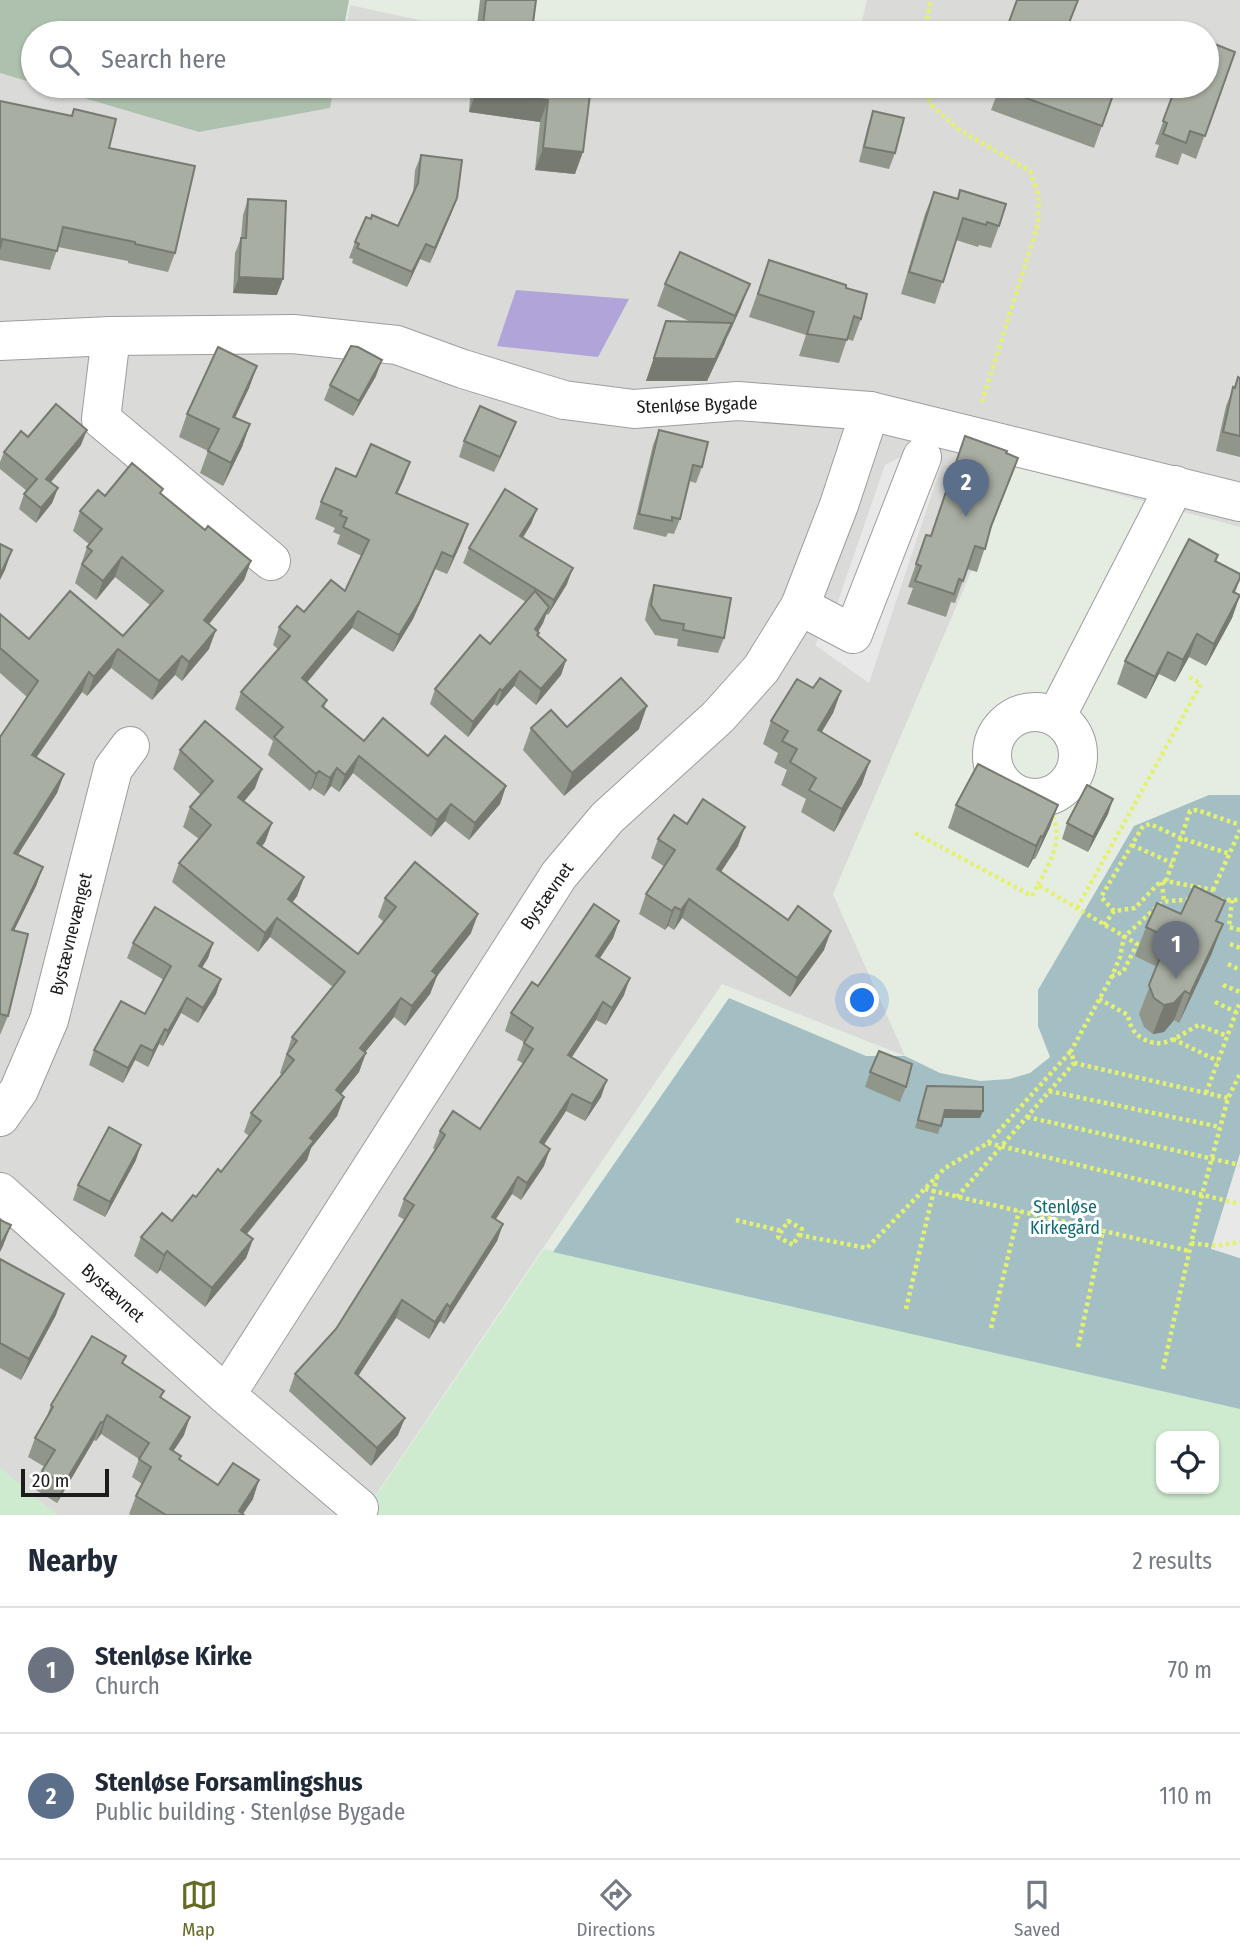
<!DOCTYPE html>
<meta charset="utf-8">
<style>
:root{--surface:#fff;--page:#f6f6f7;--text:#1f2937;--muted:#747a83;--line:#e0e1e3;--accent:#656a24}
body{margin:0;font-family:"Fira Sans Condensed",sans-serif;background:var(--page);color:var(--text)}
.controls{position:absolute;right:21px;bottom:21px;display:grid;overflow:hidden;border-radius:14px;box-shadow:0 2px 5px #0004}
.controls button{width:63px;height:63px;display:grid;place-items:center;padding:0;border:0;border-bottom:2px solid var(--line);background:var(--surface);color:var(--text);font:35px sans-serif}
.scale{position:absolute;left:21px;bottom:18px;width:88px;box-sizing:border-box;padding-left:7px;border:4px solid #1c1c1c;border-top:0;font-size:19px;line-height:24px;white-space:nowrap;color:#1c1c1c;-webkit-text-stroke:5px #fff;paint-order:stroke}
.you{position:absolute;left:863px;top:1001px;width:24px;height:24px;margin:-18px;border:5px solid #fff;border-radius:50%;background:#1a73e8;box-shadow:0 0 0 10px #1a73e833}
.badge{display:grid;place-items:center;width:46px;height:46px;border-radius:50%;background:var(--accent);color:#fff;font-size:23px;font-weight:700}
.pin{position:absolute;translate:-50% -58px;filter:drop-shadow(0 2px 4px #0008)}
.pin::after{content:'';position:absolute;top:37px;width:24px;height:21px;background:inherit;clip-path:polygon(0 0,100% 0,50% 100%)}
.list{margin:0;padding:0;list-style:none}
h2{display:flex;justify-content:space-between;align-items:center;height:91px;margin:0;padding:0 28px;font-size:30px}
h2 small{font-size:23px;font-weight:400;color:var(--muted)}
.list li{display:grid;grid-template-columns:46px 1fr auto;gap:21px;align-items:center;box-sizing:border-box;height:126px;padding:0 28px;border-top:2px solid var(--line)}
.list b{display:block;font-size:26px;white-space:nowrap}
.list p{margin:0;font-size:23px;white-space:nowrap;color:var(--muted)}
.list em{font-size:23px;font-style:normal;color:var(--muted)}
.icon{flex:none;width:38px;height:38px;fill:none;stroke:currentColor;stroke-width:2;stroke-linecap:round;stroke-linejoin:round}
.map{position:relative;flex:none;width:1240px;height:1515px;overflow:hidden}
.search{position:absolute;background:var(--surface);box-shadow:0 2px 5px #0004;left:21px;right:21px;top:21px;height:77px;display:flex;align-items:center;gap:18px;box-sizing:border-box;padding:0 24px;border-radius:38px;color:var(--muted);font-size:26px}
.sheet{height:343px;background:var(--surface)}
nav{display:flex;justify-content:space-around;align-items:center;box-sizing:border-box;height:98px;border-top:2px solid var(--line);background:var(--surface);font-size:19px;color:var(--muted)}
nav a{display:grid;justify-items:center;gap:4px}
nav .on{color:var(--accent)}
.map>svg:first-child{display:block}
.residential{fill:#dadad9}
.construction{fill:#aec0ae}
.farmland{fill:#ceebcf;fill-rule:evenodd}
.cemetery{fill:#a4bfc4}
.parking{fill:#e8e8e8}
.water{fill:#b0a4d8}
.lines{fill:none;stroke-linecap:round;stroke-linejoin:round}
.minor-casing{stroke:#9d9d9d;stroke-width:40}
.path{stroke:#e4f16f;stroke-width:4.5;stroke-dasharray:3.5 3.5;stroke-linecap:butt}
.minor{stroke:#fff;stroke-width:38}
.wall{fill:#91968b}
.shaded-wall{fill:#767a71}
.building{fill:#a9aea2;stroke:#767a71;stroke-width:2}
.labels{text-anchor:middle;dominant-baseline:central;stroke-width:6;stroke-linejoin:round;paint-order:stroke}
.street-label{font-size:18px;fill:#1c1c1c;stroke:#fff}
.park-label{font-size:18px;fill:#126b72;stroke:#fff}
</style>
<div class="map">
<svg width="1240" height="1515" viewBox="0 0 1240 1515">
<rect width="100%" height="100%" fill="#e5ede2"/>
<g class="residential">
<path d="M 867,0 L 1240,0 L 1240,527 L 1016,467 L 833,894 L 905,1056 L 722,984 L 362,1515 L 57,1515 L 0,1468 L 0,73 L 33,83 L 33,86 L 43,86 L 199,132 L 329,108 L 334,86 L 806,86 L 845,92 L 847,86 L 1207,86 L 1207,33 L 859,33 Z"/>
<path d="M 350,5 L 479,33 L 345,33 Z"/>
</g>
<g class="construction">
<path d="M 0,0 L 349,0 L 343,33 L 33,33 L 33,83 L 0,73 Z"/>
<path d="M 43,86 L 334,86 L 330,108 L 199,132 Z"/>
</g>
<g class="farmland">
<path d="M 544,1249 L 1240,1409 L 1240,1515 L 363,1515 ZM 1161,1436 L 1214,1436 L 1214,1489 L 1161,1489 Z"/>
<path d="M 0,1468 L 57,1515 L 0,1515 Z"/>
</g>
<path class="cemetery" d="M 1209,795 L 1240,795 L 1240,1154 L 1211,1248 L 1240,1258 L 1240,1409 L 553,1252 L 729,998 L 866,1056 L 905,1056 L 940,1073 L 980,1081 L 1009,1079 L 1030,1073 L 1050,1057 L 1038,1026 L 1038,990 L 1134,826 Z"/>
<g class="parking">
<path d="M 902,456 L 942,463 L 869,683 L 815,645 L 837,604 L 885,465 Z"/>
<path d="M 1240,1154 L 1240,1258 L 1211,1249 Z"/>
</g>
<path class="water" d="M 516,290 L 629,299 L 598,357 L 497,346 Z"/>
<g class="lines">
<defs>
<g id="minor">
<path d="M 111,336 L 101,419 L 271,561"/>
<path d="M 0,341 L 111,336 L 293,334 L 397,345 L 463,369 L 564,400 L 634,409 L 738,401 L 870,411 L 1240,502"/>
<path d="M 800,606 L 853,634 L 922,457"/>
<circle cx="1035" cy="755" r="43"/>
<path d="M 1056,717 L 1175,485"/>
<path d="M 0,1117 L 19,1090 L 49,1020 L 113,769 L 130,746"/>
<path d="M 0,1192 L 226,1395 L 359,1508"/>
<path d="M 226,1395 L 559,875 L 607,818 L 718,717 L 761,669 L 800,606 L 839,505 L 870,411"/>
</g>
</defs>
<use href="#minor" class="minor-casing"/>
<g class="path">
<path d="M 924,33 L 931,0"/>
<path d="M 922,86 L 932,106 L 960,130 L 1030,171 L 1039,196 L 1038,224 L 981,405"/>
<path d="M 915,833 L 1032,896 L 1038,885 L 1137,944 L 1123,972 L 1112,976"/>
<path d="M 1132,845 L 1172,863"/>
<path d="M 1166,881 L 1181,838 L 1230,854"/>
<path d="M 1162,882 L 1164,902"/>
<path d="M 1038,885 C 1050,862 1064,840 1052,815"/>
<path d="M 1213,890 L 1240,830"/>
<path d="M 1220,900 L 1240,900"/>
<path d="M 1232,900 L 1229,927 L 1240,930"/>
<path d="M 1077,908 L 1201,684 L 1187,676"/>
<path d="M 1114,911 L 1101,897 L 1143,826 L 1150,824 L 1181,838 L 1190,811 L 1197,810 L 1240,825"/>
<path d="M 1104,925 L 1114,911 L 1135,908 L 1158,884 L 1166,881 L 1213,890 L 1212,898"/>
<path d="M 1230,944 L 1240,948"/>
<path d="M 1228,964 L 1240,970"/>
<path d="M 1223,985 L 1240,992"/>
<path d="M 1099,999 L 1128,1015 C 1130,1025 1132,1032 1142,1038 C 1163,1052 1180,1034 1199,1025 L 1227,1036"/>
<path d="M 1215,1002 L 1236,1012"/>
<path d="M 1173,1039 L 1218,1061"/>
<path d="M 1074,1063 L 1228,1098"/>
<path d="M 1049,1091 L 1220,1127"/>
<path d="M 1206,1093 L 1240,1002"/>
<path d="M 1027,1117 L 1240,1165"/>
<path d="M 988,1143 L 1240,1204"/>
<path d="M 925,1189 L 1189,1251"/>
<path d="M 957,1197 L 1074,1063 L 1071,1051 L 1112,976 L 1120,957 L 1124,937 L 1159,905 L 1168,901 L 1194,899"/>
<path d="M 736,1220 L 782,1231"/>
<path d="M 788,1221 L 802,1229 L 793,1245 L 778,1237 Z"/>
<path d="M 799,1235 L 867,1248 L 945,1168 L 988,1143 L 1071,1051"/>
<path d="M 1191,1243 L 1215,1246 L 1240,1242"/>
<path d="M 906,1309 L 937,1177"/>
<path d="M 991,1328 L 1019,1211"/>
<path d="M 1078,1347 L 1103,1231"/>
<path d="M 1163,1369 L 1202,1195 L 1228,1098 L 1240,1074"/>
</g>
<use href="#minor" class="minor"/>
</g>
<g class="wall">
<path d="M 480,0 L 536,0 L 533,23 L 561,33 L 476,33 Z"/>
<path d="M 1235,52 L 1196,159 L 1182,153 L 1178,165 L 1155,157 L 1159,145 L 1155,144 L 1176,86 Z"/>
<path d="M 471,86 L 591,86 L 575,174 L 535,170 L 540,122 L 469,112 Z"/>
<path d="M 985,86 L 1097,86 L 1114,92 L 1094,148 L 991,110 L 997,94 L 984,89 Z"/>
<path d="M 0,101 L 71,116 L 74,109 L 109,148 L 175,253 L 168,272 L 128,263 L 128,261 L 58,247 L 50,270 L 0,260 Z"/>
<path d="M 873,111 L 895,153 L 889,169 L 859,162 L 868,126 Z"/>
<path d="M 421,155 L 451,214 L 430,263 L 420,259 L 407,287 L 352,263 L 353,259 L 349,258 L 355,242 L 371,219 L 398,226 L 413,194 L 415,170 Z"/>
<path d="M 960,190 L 999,226 L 991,248 L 979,245 L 978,247 L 956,240 L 935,304 L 901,294 L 925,214 L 934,192 L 957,199 Z"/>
<path d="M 248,199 L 277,295 L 233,293 L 235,253 L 241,238 L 243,215 Z"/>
<path d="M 769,260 L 846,288 L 861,319 L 853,341 L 847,339 L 839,363 L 799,356 L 806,335 L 749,317 Z"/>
<path d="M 665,284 L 741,307 L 707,381 L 646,381 L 666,321 L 691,322 L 657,306 Z"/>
<path d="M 257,366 L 249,388 L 235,417 L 250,424 L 242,447 L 223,486 L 200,473 L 208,451 L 179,437 L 187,414 Z"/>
<path d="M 376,376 L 353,416 L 324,400 L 330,385 Z"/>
<path d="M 1238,377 L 1240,378 L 1240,457 L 1216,451 L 1226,406 Z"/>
<path d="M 516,422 L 494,472 L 459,457 L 464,441 Z"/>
<path d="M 659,430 L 702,467 L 696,483 L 689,481 L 680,519 L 674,534 L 668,533 L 666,537 L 633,529 L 653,445 Z"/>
<path d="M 965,436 L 1018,458 L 990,532 L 977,572 L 967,569 L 955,603 L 951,602 L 946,617 L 907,604 L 913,588 L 908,587 L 926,535 L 931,536 Z"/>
<path d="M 28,437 L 81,445 L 51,482 L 58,488 L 52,503 L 36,523 L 19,509 L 24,494 L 27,491 L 0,469 L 0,462 L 4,452 Z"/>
<path d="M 410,462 L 397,493 L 462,541 L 447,574 L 435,569 L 413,619 L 393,652 L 352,628 L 307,682 L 327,700 L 324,708 L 364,741 L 428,756 L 506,786 L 500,804 L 469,840 L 445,821 L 431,837 L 353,773 L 339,792 L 331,786 L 324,796 L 312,788 L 310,791 L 268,755 L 273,741 L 235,709 L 241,692 L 278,649 L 273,645 L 279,627 L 304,612 L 345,591 L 362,556 L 337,544 L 340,535 L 333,532 L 335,528 L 315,519 L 321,502 L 356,477 Z"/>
<path d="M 161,495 L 205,530 L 251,561 L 244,580 L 209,624 L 209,649 L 182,681 L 175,675 L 152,700 L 111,668 L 87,696 L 82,692 L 36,757 L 64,774 L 57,793 L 18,854 L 43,867 L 36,886 L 14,930 L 8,1016 L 0,1035 L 0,737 L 27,697 L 0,673 L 0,614 L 29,639 L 123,636 L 150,605 L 115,577 L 96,600 L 75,583 L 87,547 L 89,544 L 73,531 L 80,511 L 105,496 Z"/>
<path d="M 537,509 L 531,524 L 523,538 L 567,584 L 548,615 L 546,614 L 543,623 L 538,632 L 539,633 L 538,636 L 566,660 L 561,675 L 536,705 L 514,686 L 497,706 L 494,704 L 468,737 L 430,704 L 435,689 L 490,644 L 526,602 L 463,563 L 469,548 Z"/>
<path d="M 1218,555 L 1216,562 L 1240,579 L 1235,593 L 1240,595 L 1232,618 L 1206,666 L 1189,657 L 1175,682 L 1159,674 L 1146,699 L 1117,684 L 1125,661 Z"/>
<path d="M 654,585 L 724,638 L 718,653 L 677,646 L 678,639 L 655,635 L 645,620 L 649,600 Z"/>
<path d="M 813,688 L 841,691 L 833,713 L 822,732 L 862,784 L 834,832 L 801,812 L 806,799 L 781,785 L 787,770 L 774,763 L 778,753 L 763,744 L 771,721 Z"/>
<path d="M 567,727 L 639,729 L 564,796 L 523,750 L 531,728 Z"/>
<path d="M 180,750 L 255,788 L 244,802 L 272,823 L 265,842 L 262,846 L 304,877 L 297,896 L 292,903 L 358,954 L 384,922 L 378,917 L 385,898 L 471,933 L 437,976 L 430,994 L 405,1026 L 394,1017 L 365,1052 L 359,1072 L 341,1094 L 344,1097 L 337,1116 L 311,1148 L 307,1160 L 247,1234 L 253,1239 L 246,1258 L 205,1307 L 160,1270 L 157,1274 L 134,1256 L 141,1237 L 172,1221 L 221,1172 L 249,1136 L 244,1132 L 251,1113 L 282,1075 L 280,1073 L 292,1037 L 333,987 L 270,937 L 258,952 L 172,882 L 179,863 L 199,839 L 183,827 L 190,807 L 201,795 L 173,769 Z"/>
<path d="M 1113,799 L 1108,814 L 1088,852 L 1062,839 L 1067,823 Z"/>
<path d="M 956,805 L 1058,805 L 1050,827 L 1035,859 L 1033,859 L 1028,868 L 948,828 Z"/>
<path d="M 687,824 L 738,846 L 721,872 L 824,950 L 790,997 L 682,918 L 674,930 L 668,926 L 665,930 L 639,914 L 646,894 L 665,867 L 651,858 L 658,839 Z"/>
<path d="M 1181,914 L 1218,922 L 1212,953 L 1179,1023 L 1174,1020 L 1164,1032 L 1153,1034 L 1144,1027 L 1139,1014 L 1157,967 L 1135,956 L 1146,927 Z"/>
<path d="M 619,921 L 613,938 L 600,958 L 624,995 L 606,1025 L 596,1020 L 572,1057 L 601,1097 L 585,1121 L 566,1111 L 544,1145 L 544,1166 L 521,1200 L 512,1194 L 496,1219 L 503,1224 L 497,1241 L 444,1324 L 440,1321 L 429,1339 L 396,1318 L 358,1376 L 398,1435 L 371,1466 L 289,1391 L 295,1374 L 336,1329 L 405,1220 L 398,1216 L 404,1199 L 436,1150 L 433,1148 L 440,1131 L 480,1129 L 524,1064 L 517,1060 L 524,1042 L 505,1031 L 511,1013 L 538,986 Z"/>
<path d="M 133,943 L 213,943 L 208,958 L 202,967 L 221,979 L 216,994 L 198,1023 L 181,1013 L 163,1046 L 159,1044 L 148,1067 L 135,1060 L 123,1083 L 89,1065 L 94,1050 L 145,1014 L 164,980 L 127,958 Z"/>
<path d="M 870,1072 L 906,1087 L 900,1102 L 865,1087 Z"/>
<path d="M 927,1086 L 980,1118 L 943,1118 L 938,1134 L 915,1128 Z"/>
<path d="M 136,1160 L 105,1217 L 73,1200 L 78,1185 Z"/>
<path d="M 0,1259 L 56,1315 L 21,1380 L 0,1368 Z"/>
<path d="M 123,1364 L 164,1391 L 161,1398 L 184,1435 L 173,1451 L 179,1460 L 218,1485 L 253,1499 L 243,1514 L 244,1515 L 131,1515 L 129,1514 L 136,1496 L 142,1484 L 132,1477 L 139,1459 L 101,1434 L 96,1441 L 94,1440 L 57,1503 L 36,1490 L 45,1467 L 28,1457 L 35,1438 L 46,1419 L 51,1405 Z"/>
</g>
<g class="shaded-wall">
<path d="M 477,90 L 548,100 L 540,122 L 469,112 Z"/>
<path d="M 543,148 L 583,152 L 575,174 L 535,170 Z"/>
<path d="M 457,198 L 451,214 L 430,263 L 435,248 Z"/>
<path d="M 426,244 L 420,259 L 407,287 L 412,272 Z"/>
<path d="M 239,277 L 283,279 L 277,295 L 233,293 Z"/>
<path d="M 750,284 L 741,307 L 727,338 L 735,316 Z"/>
<path d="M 732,323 L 724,345 L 707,381 L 646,381 L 654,358 Z"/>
<path d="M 382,360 L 376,376 L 353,416 L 359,401 Z"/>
<path d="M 257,366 L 249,388 L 225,439 L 233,417 Z"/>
<path d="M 516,422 L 510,437 L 494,472 L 500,457 Z"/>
<path d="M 250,424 L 242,447 L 223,486 L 231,463 Z"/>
<path d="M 87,430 L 81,445 L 41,494 L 46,479 Z"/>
<path d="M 410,462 L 404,479 L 390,510 L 396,493 Z"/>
<path d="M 58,488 L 52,503 L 36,523 L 41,508 Z"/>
<path d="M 537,509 L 531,524 L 514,551 L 520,536 Z"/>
<path d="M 468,524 L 462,541 L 447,574 L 453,557 Z"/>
<path d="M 12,550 L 5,570 L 0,580 L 0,575 Z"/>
<path d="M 442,552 L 435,569 L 413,619 L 393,652 L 399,635 Z"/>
<path d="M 122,557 L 115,577 L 96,600 L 103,581 Z"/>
<path d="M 251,561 L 244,580 L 197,639 L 204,620 Z"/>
<path d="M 573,568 L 567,584 L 548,615 L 554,600 Z"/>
<path d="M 1240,595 L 1232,618 L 1206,666 L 1214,644 Z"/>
<path d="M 549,607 L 543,623 L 530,645 L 535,629 Z"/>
<path d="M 358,611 L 352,628 L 296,696 L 302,678 Z"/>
<path d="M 216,630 L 209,649 L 182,681 L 189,662 Z"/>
<path d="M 1197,634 L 1189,657 L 1175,682 L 1183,660 Z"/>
<path d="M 118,649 L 111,668 L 87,696 L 94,677 Z"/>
<path d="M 1168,652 L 1159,674 L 1146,699 L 1155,677 Z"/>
<path d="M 182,656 L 175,675 L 152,700 L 159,681 Z"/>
<path d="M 566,660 L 561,675 L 536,705 L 541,689 Z"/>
<path d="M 520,671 L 514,686 L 497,706 L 502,691 Z"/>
<path d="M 89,672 L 82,692 L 25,774 L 32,755 Z"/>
<path d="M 500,689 L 494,704 L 468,737 L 473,722 Z"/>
<path d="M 841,691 L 833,713 L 809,752 L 818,730 Z"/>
<path d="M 647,706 L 639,729 L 564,796 L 572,773 Z"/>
<path d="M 359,756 L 353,773 L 339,792 L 345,775 Z"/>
<path d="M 870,761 L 862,784 L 834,832 L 842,809 Z"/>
<path d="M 337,768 L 331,786 L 324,796 L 330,778 Z"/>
<path d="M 262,769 L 255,788 L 231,816 L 238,797 Z"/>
<path d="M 319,771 L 312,788 L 310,791 L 316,774 Z"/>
<path d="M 64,774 L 57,793 L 7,872 L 14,853 Z"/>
<path d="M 506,786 L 500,804 L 469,840 L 475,823 Z"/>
<path d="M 1113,799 L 1108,814 L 1088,852 L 1093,837 Z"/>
<path d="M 451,804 L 445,821 L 431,837 L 437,820 Z"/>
<path d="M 1058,805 L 1050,827 L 1035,859 L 1043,837 Z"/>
<path d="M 272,823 L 265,842 L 250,862 L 257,843 Z"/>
<path d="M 745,827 L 738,846 L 710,888 L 717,869 Z"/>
<path d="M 1041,836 L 1033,859 L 1028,868 L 1036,846 Z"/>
<path d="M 43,867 L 36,886 L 5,949 L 12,930 Z"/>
<path d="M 304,877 L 297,896 L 281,918 L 288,899 Z"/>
<path d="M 689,899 L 682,918 L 674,930 L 681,910 Z"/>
<path d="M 675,907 L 668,926 L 665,930 L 672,911 Z"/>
<path d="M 478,914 L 471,933 L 437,976 L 430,994 L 405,1026 L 412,1006 L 432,971 Z"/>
<path d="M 277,918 L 270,937 L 258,952 L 265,933 Z"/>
<path d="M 619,921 L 613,938 L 590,973 L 596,956 Z"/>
<path d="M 1223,924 L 1212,953 L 1179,1023 L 1190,994 Z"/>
<path d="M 831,931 L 824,950 L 790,997 L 797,978 Z"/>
<path d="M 213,943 L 208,958 L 194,981 L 199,966 Z"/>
<path d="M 630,978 L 624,995 L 606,1025 L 612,1008 Z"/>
<path d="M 221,979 L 216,994 L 198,1023 L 203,1008 Z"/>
<path d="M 1185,991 L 1174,1020 L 1164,1032 L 1153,1034 L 1164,1005 Z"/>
<path d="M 187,998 L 181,1013 L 163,1046 L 168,1031 Z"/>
<path d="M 401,998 L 394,1017 L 353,1067 L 360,1048 Z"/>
<path d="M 603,1002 L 596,1020 L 562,1072 L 568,1055 Z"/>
<path d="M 165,1029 L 159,1044 L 148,1067 L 153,1051 Z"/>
<path d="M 141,1045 L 135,1060 L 123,1083 L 128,1068 Z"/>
<path d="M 366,1053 L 359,1072 L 329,1109 L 336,1090 Z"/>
<path d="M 607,1080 L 601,1097 L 585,1121 L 592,1104 Z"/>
<path d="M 572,1094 L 566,1111 L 534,1159 L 540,1142 Z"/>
<path d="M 344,1097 L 337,1116 L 311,1148 L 307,1160 L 234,1249 L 241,1230 L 310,1138 Z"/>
<path d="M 945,1110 L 983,1111 L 980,1118 L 942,1118 Z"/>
<path d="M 141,1145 L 136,1160 L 105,1217 L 110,1202 Z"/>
<path d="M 550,1149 L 544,1166 L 521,1200 L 527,1183 Z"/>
<path d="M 518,1177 L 512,1194 L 486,1234 L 492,1217 Z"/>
<path d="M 503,1224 L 497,1241 L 444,1324 L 450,1307 Z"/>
<path d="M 11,1225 L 3,1246 L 0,1252 L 0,1246 Z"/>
<path d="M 253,1239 L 246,1258 L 205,1307 L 212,1288 Z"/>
<path d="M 167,1251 L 160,1270 L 157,1274 L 164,1255 Z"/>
<path d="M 64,1294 L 56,1315 L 21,1380 L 29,1359 Z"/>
<path d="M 402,1300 L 396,1318 L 349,1390 L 355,1373 Z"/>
<path d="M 447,1304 L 440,1321 L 429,1339 L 435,1322 Z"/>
<path d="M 107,1415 L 101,1434 L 96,1441 L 103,1423 Z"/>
<path d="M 190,1417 L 184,1435 L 163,1467 L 170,1449 Z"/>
<path d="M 405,1418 L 398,1435 L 371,1466 L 377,1448 Z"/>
<path d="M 101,1422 L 94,1440 L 57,1503 L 64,1484 Z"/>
<path d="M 259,1480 L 253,1499 L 242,1515 L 239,1511 Z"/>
</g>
<g class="building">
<path d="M 486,0 L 536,0 L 533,23 L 561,29 L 561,33 L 482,33 Z"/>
<path d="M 1017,0 L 1078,0 L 1065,33 L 1005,33 Z"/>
<path d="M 1207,41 L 1235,52 L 1205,136 L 1190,131 L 1186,143 L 1163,134 L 1167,123 L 1163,121 L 1176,86 L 1207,86 Z"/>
<path d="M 477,86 L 591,86 L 583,152 L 543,148 L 548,100 L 477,90 Z"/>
<path d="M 1000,86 L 1097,86 L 1114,92 L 1102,126 L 999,88 Z"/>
<path d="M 0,101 L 72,116 L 74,109 L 116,119 L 109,148 L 195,166 L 175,253 L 135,244 L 135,242 L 63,227 L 57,251 L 2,239 L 0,249 Z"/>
<path d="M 873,111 L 904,118 L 895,153 L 864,147 Z"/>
<path d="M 421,155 L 462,160 L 457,198 L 435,248 L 426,244 L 412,272 L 357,248 L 359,244 L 355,242 L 366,217 L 371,219 L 372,215 L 398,226 L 418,183 Z"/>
<path d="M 960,190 L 1006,204 L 999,226 L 987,222 L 986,225 L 963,218 L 943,282 L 909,272 L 934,192 L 958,199 Z"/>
<path d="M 248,199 L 286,201 L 283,279 L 239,277 L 241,238 L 246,238 Z"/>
<path d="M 680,252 L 750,284 L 735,316 L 665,284 Z"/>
<path d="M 769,260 L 846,285 L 846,288 L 867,294 L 861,319 L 854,316 L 847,340 L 807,334 L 814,312 L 758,294 Z"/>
<path d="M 666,321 L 732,323 L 715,359 L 654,358 Z"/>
<path d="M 351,346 L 358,347 L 382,360 L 359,401 L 330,385 Z"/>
<path d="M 218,347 L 257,366 L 233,417 L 250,424 L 231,463 L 208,451 L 219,429 L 187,414 Z"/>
<path d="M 1238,377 L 1240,378 L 1240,436 L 1223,432 L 1233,387 L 1235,388 Z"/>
<path d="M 56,404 L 87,430 L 46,479 L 58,488 L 41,508 L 24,494 L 37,479 L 4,452 L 21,431 L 28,437 Z"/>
<path d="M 480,406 L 516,422 L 500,457 L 464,441 Z"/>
<path d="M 659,430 L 708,442 L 702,467 L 693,465 L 680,519 L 672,517 L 672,521 L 639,514 Z"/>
<path d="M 965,436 L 1007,451 L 1006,453 L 1018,458 L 991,526 L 985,549 L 975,546 L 963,581 L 959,579 L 954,594 L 915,581 L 921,566 L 916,564 L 926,535 L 931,536 Z"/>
<path d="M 371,444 L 410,462 L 396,493 L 468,524 L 453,557 L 442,552 L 420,601 L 399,635 L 358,611 L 302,678 L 327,700 L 322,706 L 364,741 L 383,718 L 428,756 L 445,736 L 506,786 L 475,823 L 451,804 L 437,820 L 359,756 L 345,775 L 337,768 L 330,778 L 319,771 L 316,774 L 274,737 L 283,727 L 241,692 L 290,636 L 279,627 L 297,606 L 304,612 L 331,580 L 345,591 L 369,540 L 343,527 L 347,518 L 340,515 L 342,511 L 321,502 L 336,468 L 356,477 Z"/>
<path d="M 132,463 L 163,489 L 160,493 L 205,530 L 208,526 L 251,561 L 204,620 L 216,630 L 189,662 L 182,656 L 159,681 L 118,649 L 94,677 L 89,672 L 32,755 L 64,774 L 14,853 L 43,867 L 12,930 L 28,934 L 8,1016 L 0,1014 L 0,737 L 38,681 L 0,648 L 0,614 L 29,639 L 70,591 L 123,636 L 163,591 L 122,557 L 103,581 L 82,564 L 92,551 L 87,547 L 102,529 L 80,511 L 98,490 L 105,496 Z"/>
<path d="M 505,489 L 537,509 L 520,536 L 573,568 L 554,600 L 469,548 Z"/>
<path d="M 1189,539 L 1218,555 L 1215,561 L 1240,574 L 1240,578 L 1233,592 L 1240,595 L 1214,644 L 1197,634 L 1183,660 L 1168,652 L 1155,677 L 1125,661 Z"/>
<path d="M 0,544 L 12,550 L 0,575 Z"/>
<path d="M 654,585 L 731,598 L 724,638 L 683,630 L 684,624 L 661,620 L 651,605 Z"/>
<path d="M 535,591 L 549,607 L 535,629 L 539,633 L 537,635 L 566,660 L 541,689 L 520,671 L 502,691 L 500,689 L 473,722 L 435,689 L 480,635 L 490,644 Z"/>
<path d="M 621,678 L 647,706 L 572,773 L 531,728 L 551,710 L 567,727 Z"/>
<path d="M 820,678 L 841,691 L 818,730 L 870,761 L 842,809 L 809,790 L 816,778 L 790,762 L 797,749 L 782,741 L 788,731 L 771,721 L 797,679 L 813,688 Z"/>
<path d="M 205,721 L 262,769 L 238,797 L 272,823 L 257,843 L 304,877 L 288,899 L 358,954 L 396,907 L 385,898 L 415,862 L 478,914 L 432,971 L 437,975 L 412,1006 L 401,998 L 360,1048 L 366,1053 L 336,1090 L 344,1097 L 310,1138 L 314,1141 L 241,1230 L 253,1239 L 212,1288 L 167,1251 L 164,1255 L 141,1237 L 162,1213 L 172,1221 L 193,1195 L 196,1197 L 218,1169 L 221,1172 L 261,1121 L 251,1113 L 294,1060 L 287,1054 L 297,1041 L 292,1037 L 345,972 L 277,918 L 265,933 L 179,863 L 211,825 L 190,807 L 213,781 L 180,750 Z"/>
<path d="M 978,764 L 1058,805 L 1043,837 L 1041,836 L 1036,846 L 956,805 Z"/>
<path d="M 1087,785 L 1113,799 L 1093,837 L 1067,823 Z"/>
<path d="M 703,799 L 745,827 L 717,869 L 788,920 L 798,906 L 831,931 L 797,978 L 689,899 L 681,910 L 675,907 L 672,911 L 646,894 L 675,850 L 658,839 L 674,815 L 687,824 Z"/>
<path d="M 1194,886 L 1225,901 L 1216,921 L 1223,924 L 1190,994 L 1185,991 L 1174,1003 L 1164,1005 L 1154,998 L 1149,985 L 1168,938 L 1146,927 L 1157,903 L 1181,914 Z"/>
<path d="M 594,904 L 619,921 L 596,956 L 630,978 L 612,1008 L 603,1002 L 568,1055 L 607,1080 L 592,1104 L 572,1094 L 540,1142 L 550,1149 L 527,1183 L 518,1177 L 492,1217 L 503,1224 L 450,1307 L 447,1304 L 435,1322 L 402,1300 L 355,1373 L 405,1418 L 377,1448 L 295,1374 L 336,1329 L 414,1205 L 404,1199 L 445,1135 L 440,1131 L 453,1111 L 480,1129 L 533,1049 L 524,1043 L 533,1028 L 511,1013 L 532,982 L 538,986 Z"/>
<path d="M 155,907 L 213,943 L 199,966 L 221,979 L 203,1008 L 187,998 L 168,1031 L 165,1029 L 153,1051 L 141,1045 L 128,1068 L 94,1050 L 121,1001 L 145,1014 L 171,966 L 133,943 Z"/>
<path d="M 879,1051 L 912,1064 L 906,1087 L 870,1072 Z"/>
<path d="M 927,1086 L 983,1087 L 983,1111 L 945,1110 L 941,1126 L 918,1120 Z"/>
<path d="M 109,1127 L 141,1145 L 110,1202 L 78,1185 Z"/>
<path d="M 0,1220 L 11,1225 L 0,1246 Z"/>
<path d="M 0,1259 L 64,1294 L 29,1359 L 0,1343 Z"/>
<path d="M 92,1336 L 126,1356 L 122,1363 L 164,1391 L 160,1397 L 190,1417 L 170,1449 L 181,1456 L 179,1459 L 218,1485 L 233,1463 L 259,1480 L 239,1511 L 244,1515 L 166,1515 L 136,1496 L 151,1467 L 139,1459 L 149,1443 L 107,1415 L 103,1423 L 101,1422 L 64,1484 L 42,1471 L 55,1450 L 35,1438 L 53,1407 L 51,1405 Z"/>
</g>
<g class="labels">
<g class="street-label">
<text transform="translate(697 405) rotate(-2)">Stenløse Bygade</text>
<text transform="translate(547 896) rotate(-55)">Bystævnet</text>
<text transform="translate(71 934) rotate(-76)">Bystævnevænget</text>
<text transform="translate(113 1293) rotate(42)">Bystævnet</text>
</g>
<g class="park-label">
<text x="1065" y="1207">Stenløse<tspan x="1065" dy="21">Kirkegård</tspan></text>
</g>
</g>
</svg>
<div class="controls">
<button><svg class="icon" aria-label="locate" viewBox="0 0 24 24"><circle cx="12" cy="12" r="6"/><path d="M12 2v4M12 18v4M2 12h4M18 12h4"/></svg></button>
</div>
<div class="scale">20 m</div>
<div class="you"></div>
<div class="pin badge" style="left:1176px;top:979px;background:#6b7280">1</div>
<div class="pin badge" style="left:966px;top:517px;background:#5c6f8a">2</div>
<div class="search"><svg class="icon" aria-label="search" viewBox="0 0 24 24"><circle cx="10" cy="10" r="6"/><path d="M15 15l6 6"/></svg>Search here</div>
</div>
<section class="sheet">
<h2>Nearby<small>2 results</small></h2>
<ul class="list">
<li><span class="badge" style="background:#6b7280">1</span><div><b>Stenløse Kirke</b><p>Church</p></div><em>70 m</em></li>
<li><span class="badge" style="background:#5c6f8a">2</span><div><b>Stenløse Forsamlingshus</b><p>Public building · Stenløse Bygade</p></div><em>110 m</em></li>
</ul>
</section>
<nav>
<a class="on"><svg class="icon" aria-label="map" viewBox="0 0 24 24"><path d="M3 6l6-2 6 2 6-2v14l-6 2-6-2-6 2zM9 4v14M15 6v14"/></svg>Map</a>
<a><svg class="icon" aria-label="directions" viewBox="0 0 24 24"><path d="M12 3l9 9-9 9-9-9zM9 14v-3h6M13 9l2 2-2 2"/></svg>Directions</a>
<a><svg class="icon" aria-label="saved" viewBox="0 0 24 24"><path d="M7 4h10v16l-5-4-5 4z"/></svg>Saved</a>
</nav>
